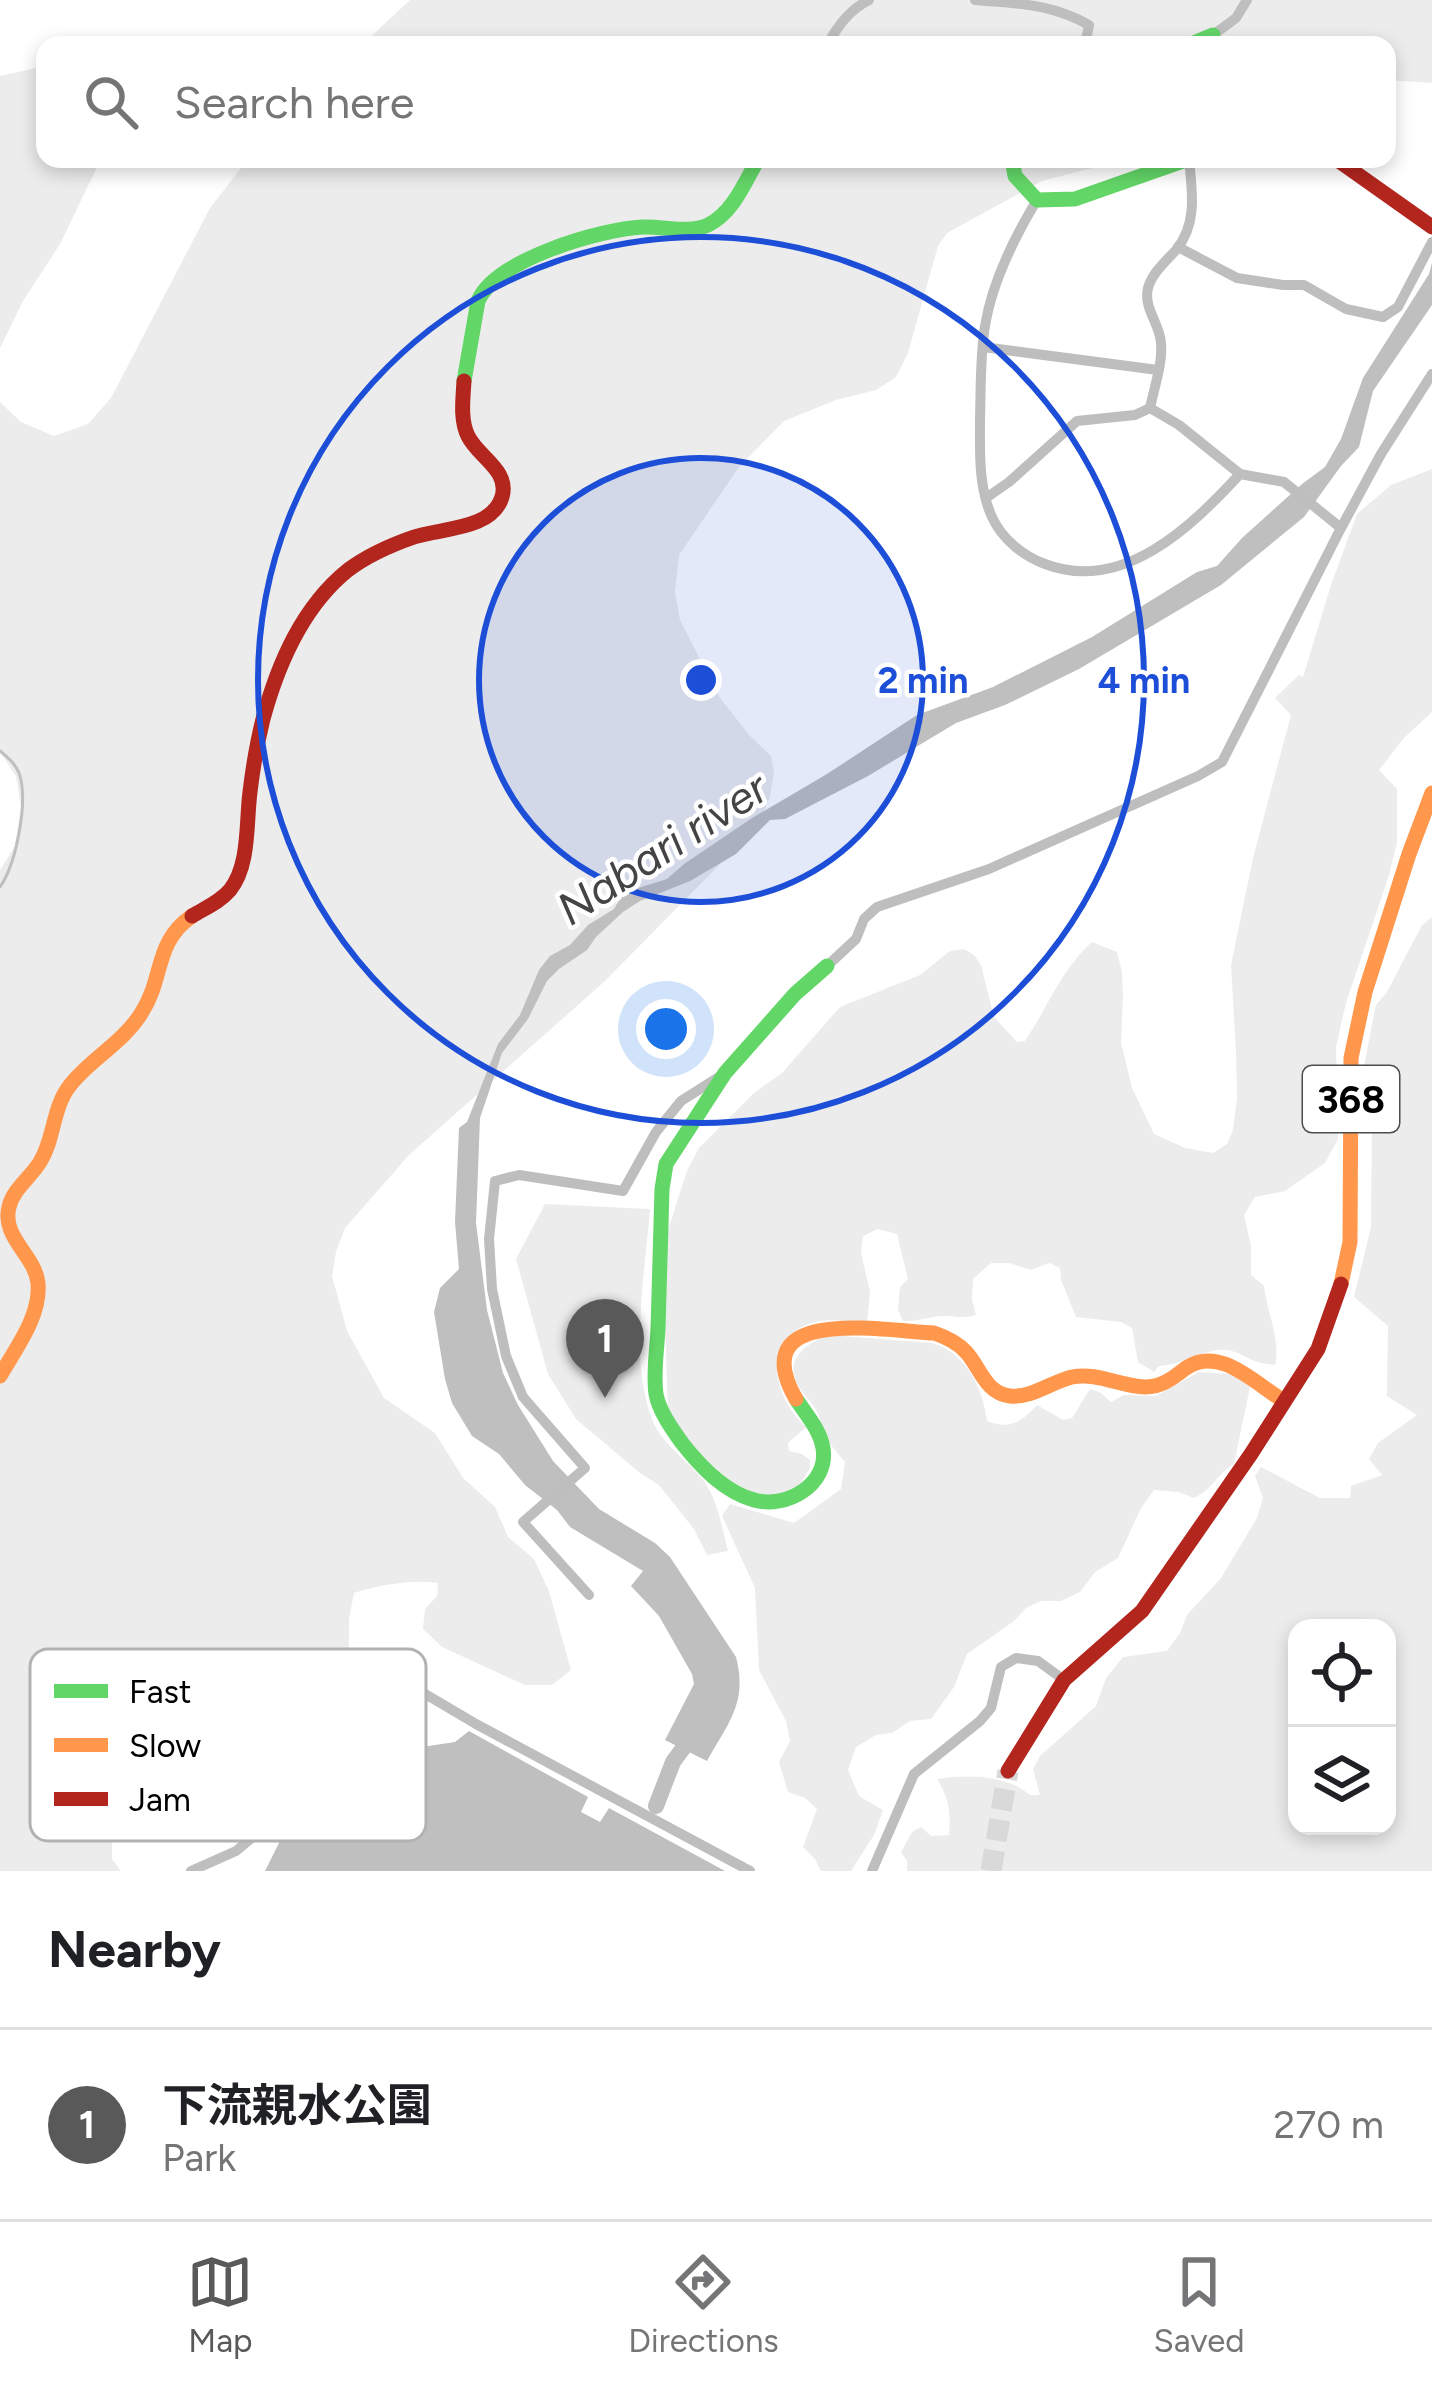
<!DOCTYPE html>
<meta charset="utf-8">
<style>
:root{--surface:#fff;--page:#f6f6f6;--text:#202124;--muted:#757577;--line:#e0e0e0;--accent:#595959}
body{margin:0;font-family:Figtree,"Noto Sans JP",sans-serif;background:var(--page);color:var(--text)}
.controls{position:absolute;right:36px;bottom:36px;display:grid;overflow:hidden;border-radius:24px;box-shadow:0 6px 18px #0003}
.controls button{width:108px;height:108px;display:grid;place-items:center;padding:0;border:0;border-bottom:3px solid var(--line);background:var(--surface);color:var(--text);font:60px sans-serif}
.you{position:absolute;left:666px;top:1029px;width:42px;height:42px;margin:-30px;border:9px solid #fff;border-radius:50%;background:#1a73e8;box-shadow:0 0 0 18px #1a73e833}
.badge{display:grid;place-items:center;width:78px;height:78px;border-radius:50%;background:var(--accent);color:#fff;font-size:39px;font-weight:700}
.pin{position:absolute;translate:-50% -99px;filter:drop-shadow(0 3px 6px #0008)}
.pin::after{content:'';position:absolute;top:63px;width:42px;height:36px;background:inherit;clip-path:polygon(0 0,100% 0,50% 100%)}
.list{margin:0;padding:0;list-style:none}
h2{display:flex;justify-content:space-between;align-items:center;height:156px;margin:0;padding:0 48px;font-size:51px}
h2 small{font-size:39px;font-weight:400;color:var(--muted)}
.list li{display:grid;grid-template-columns:78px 1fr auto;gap:36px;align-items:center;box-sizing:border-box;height:192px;padding:0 48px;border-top:3px solid var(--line)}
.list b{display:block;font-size:45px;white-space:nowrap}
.list p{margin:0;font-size:39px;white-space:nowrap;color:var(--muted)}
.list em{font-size:39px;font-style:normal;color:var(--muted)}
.icon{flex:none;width:66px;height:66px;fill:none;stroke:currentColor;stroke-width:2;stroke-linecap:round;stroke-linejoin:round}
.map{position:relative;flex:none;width:1432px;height:1871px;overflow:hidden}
.search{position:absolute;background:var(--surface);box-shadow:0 6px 18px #0003;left:36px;right:36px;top:36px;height:132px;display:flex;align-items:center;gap:30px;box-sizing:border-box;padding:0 42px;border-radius:24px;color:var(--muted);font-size:45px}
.sheet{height:348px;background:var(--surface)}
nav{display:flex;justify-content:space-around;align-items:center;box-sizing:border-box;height:168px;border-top:3px solid var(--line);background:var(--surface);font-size:33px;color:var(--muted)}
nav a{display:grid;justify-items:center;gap:6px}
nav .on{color:var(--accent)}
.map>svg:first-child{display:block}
.green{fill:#ececec;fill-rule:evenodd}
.water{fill:#bfbfbf}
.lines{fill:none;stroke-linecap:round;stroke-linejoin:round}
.stream{stroke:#bfbfbf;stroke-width:3}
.river{stroke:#bfbfbf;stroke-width:16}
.highway-tunnel{stroke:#d9d9d9;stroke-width:21;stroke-dasharray:21 10;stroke-linecap:butt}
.street{stroke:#bebebe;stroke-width:10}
.fast{stroke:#63d668;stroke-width:15}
.slow{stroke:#ff974d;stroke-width:15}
.jam{stroke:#b3261e;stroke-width:15}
.ring{fill:none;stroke:#1d4ed8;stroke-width:6}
.labels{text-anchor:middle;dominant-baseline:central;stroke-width:9;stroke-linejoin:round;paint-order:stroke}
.shield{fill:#fff;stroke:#4c4c4c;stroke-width:3}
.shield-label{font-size:39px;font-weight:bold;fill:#000}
.water-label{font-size:45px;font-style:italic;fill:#444;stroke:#fff}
.key{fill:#fff;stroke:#b2b2b2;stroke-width:3}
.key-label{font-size:33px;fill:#000}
.centre{fill:#1d4ed8;stroke:#fff;stroke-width:6}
.ring-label{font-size:36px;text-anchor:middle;font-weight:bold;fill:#1d4ed8;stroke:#fff;stroke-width:9;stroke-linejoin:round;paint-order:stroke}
</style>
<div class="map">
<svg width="1432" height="1871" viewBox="0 0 1432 1871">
<rect width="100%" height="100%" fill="#fff"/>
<g class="green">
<path d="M 410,0 L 1432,0 L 1432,83 L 1387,80 L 1387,45 L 362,45 Z"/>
<path d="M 45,66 L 45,159 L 101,159 L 60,244 L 23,301 L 0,348 L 0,76 Z"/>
<path d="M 248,159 L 1111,159 L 1092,168 L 1042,181 L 947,233 L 938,246 L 908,353 L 896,377 L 876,390 L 836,400 L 784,421 L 739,467 L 679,555 L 675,592 L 680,620 L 720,698 L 750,736 L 771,756 L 774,773 L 770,796 L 762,818 L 730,854 L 605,981 L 409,1155 L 345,1228 L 336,1252 L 332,1276 L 347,1331 L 384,1398 L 435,1433 L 463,1478 L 495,1507 L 508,1537 L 534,1559 L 549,1591 L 571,1670 L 552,1685 L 525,1685 L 442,1647 L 423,1629 L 425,1609 L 437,1596 L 438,1583 C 413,1579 378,1585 354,1593 L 349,1619 L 349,1661 L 288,1757 L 277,1746 L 262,1746 L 241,1782 L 228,1791 L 182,1799 L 168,1809 L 128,1826 L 112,1838 L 112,1859 L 121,1871 L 0,1871 L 0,870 L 15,846 L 21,807 L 16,776 L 0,752 L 0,402 L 21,422 L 54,436 L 88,424 L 111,398 L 210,208 Z"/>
<path d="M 1432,469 L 1432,712 L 1404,738 L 1379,770 L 1397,789 L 1397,842 L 1389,875 L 1346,1003 L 1336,1047 L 1338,1139 L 1325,1163 L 1285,1191 L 1255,1197 L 1244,1215 L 1251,1246 L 1251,1275 L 1264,1286 C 1267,1312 1281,1341 1275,1365 C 1269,1364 1262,1364 1255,1361 C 1241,1356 1235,1348 1218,1350 C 1197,1353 1180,1365 1159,1366 L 1154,1372 L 1138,1362 L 1132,1328 L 1121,1322 L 1076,1317 L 1061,1280 L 1060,1268 L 1049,1263 L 1031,1270 L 1009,1263 L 991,1263 L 973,1279 L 972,1299 L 976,1315 C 963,1319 958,1316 945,1316 C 930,1316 918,1322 903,1321 L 898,1310 L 900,1287 L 908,1279 L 897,1234 L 878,1229 L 863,1236 L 861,1253 L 870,1292 L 867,1323 C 845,1321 819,1316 800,1328 C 760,1352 779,1403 806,1427 L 788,1443 L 789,1451 L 802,1454 L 810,1460 L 810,1468 L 799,1487 L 782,1498 L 751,1495 L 722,1476 L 691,1448 L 668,1410 L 663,1267 L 668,1230 L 687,1171 L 699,1148 L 754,1093 L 782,1073 L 840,1007 L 920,975 L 950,951 L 964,949 L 974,955 L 981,965 L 994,1017 L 1017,1042 L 1025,1041 C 1048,1007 1061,970 1092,942 L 1117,952 L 1122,972 L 1123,997 L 1121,1042 L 1132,1088 L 1154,1134 L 1185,1148 L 1213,1153 L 1227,1144 L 1233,1130 L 1237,1098 L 1236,1052 L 1231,965 L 1253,858 L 1291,715 L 1275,698 L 1299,675 L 1303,677 L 1331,585 L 1357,514 L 1391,485 Z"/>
<path d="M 1432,917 L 1432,1871 L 907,1871 L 907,1861 L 901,1852 L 912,1832 L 921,1827 L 931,1836 L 949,1835 C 951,1812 949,1799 937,1779 C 967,1774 1007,1775 1030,1795 L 1040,1795 L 1033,1769 L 1040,1756 L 1096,1706 L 1106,1678 L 1123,1657 L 1167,1651 L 1180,1633 L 1187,1615 L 1221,1578 L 1257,1518 L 1263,1498 L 1255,1476 L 1261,1467 L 1320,1498 L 1350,1498 L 1351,1486 L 1382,1475 L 1369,1459 L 1378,1443 L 1417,1415 L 1387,1396 L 1388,1326 L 1354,1297 L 1371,1227 L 1372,1119 L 1365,1118 L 1362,1076 L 1376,1005 L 1387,992 L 1422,925 ZM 1297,1628 L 1387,1628 L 1387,1826 L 1297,1826 Z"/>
<path d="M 545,1204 L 650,1209 C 645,1273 628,1365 654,1424 C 665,1446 688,1461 703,1480 C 718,1500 722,1528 728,1551 L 707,1555 L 694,1529 L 659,1485 L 640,1473 L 576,1419 L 548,1374 L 516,1259 Z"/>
<path d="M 829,1335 L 932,1343 C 966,1353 983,1388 987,1421 C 1009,1430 1022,1422 1037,1405 L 1063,1420 L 1072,1418 L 1090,1389 L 1101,1393 L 1111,1402 L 1124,1395 L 1156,1396 L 1199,1372 L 1231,1374 L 1250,1387 L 1234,1464 C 1217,1474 1213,1489 1194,1498 L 1179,1492 L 1154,1490 L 1141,1508 L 1118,1558 L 1095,1572 L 1080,1592 L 1061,1601 L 1041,1601 L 1026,1608 L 1014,1621 L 967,1654 L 954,1687 L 931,1719 L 910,1721 L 892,1733 L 876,1735 L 856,1747 L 848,1770 L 859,1796 L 883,1810 L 874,1835 L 851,1871 L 821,1871 L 815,1859 L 803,1847 L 817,1809 L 805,1798 L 788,1792 L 779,1762 L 790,1741 L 786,1721 L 759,1670 L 755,1588 L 722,1516 L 730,1504 L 794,1523 L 841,1489 L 845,1462 C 837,1452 827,1442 822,1429 C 818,1417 822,1421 816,1410 C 811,1401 803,1394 798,1385 C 784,1359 806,1343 829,1335 Z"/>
</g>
<g class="water">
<path d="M 1432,263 L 1432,305 L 1373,391 L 1359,447 L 1341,466 L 1304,517 L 1221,585 L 1079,669 L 1005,705 L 956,723 L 868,776 L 785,819 L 770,820 L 736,854 L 690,881 L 640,901 L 623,912 L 596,937 L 587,950 L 559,969 L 547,981 L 528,1019 L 502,1053 L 480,1118 L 476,1223 L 487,1310 L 503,1373 L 518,1405 L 553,1461 L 599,1509 L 655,1543 L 670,1557 L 736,1657 C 748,1703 728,1723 707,1761 L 665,1740 L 694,1684 L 692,1674 L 659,1616 L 631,1586 L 643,1571 L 570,1527 L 557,1510 L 525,1485 L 499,1454 L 472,1436 L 452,1403 L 445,1379 L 434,1312 L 440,1288 L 459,1269 L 455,1222 L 459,1128 L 467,1122 L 498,1044 L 520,1015 L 539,970 L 550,956 L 570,945 L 588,925 L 614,909 L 621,897 L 635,889 L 667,879 L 684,864 L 752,818 L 827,774 L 917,715 L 993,687 L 1092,637 L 1197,572 L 1217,566 L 1242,538 L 1302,484 L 1325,467 L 1341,439 L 1363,378 L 1429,274 Z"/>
<path d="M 469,1731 L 588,1797 L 581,1812 L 600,1822 L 609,1808 L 725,1871 L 265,1871 L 291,1819 L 327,1802 L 402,1750 L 455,1742 Z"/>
</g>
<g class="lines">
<path class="stream" d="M 0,751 C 8,758 15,763 19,773 C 29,801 16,864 0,887"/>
<path class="river" d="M 656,1806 L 673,1762 L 695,1732"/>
<path class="highway-tunnel" d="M 991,1871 L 1008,1771"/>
<g class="street">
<path d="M 975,0 C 1018,4 1050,3 1089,25 L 1085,45"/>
<path d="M 1213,35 L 1236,18 L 1247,0"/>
<path d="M 827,45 C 838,26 849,10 869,0"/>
<path d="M 1037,200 C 1014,238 992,283 985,326 C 980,356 981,388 980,418 C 980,450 978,487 992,517 C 1002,539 1023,556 1045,564 C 1123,594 1192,526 1240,474"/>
<path d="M 1178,247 L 1237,278 L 1283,285 L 1304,285 L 1346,309 L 1383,317 L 1398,307 L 1432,242"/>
<path d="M 983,347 L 1158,370"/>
<path d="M 1150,408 C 1154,388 1163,363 1161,343 C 1160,324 1143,308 1148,288 C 1152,273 1166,261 1176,250 C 1198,223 1192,191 1189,159"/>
<path d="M 1150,408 L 1179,425 L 1240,474 L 1284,482 L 1341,528"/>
<path d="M 986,498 L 1009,482 L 1077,421 L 1135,415 L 1150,408"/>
<path d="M 827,966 L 856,939 L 864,919 L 877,907 L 989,869 L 1198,776 L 1222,762 L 1341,528 L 1381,454 L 1432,374"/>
<path d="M 589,1595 L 523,1522 L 585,1468 L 523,1397 L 506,1356 L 492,1289 L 489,1239 L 495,1181 L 519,1175 L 623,1191 L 656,1132 L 681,1101 L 722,1075"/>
<path d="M 191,1871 L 236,1851 L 262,1829 L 346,1678 L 393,1675 L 476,1724 L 750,1871"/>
<path d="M 872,1871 L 914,1774 L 980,1721 L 991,1708 L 1001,1667 L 1016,1658 L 1038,1661 L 1064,1680"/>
</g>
<g class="fast">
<path d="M 1189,45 L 1213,35"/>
<path d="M 1012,159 L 1015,176 L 1037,200 L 1075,199 L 1189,159"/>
<path d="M 464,381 L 478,301 C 495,260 600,229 643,227 C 664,226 688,234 708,225 C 733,213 745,182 758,159"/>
<path d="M 796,1399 C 806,1414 820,1430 823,1448 C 829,1485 786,1509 754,1500 C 724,1492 700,1466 682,1443 C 672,1429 659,1411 656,1394 C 653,1374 657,1349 658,1329 C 659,1282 661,1236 662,1189 L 666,1164 L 725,1073 L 795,994 L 827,966"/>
</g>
<g class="slow">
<path d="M 1341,1284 L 1350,1242 L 1351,1058 L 1365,992 L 1409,854 L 1432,793"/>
<path d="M 0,1376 C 16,1348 41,1316 38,1283 C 35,1255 1,1237 9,1207 C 13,1189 31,1177 40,1162 C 55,1138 52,1107 71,1084 C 92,1058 124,1042 142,1012 C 164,978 154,942 192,916"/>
<path d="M 796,1399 C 742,1304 886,1331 934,1333 C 946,1337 957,1342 966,1352 C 980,1367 985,1393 1010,1396 C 1032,1398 1051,1382 1072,1377 C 1097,1372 1120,1386 1145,1387 C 1162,1387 1173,1378 1186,1368 C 1220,1345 1255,1384 1284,1401"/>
</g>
<g class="jam">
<path d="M 1336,159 L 1432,227"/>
<path d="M 192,916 C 205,908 220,902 230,890 C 250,865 246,822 250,792 C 253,767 257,743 263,719 C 278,664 302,607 348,570 C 368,555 391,545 414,537 C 441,528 492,530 502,497 C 510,470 478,457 468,436 C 460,420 463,399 464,381"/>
<path d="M 1008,1771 L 1064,1680 L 1142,1611 L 1251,1454 L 1318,1349 L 1341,1284"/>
</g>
</g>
<circle cx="701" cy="680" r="222" fill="#1d4ed8" fill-opacity=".12"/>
<g class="ring">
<circle cx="701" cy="680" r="222"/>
<circle cx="701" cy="680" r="443"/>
</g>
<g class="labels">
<rect class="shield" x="1303" y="1066" width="96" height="66" rx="9"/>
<g class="shield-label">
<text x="1351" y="1099">368</text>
</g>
<g class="water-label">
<text transform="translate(662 848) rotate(-33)">Nabari river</text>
</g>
</g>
<rect x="30" y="1649" width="396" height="192" rx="18" class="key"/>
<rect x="54" y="1684" width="54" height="14" fill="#63d668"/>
<rect x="54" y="1738" width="54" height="14" fill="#ff974d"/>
<rect x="54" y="1792" width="54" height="14" fill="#b3261e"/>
<g class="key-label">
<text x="129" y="1703">Fast</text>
<text x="129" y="1757">Slow</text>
<text x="129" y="1811">Jam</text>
</g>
<circle cx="701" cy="680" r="18" class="centre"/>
<g class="ring-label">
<text x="923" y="693">2 min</text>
<text x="1144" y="693">4 min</text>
</g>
</svg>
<div class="controls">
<button><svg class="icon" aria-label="locate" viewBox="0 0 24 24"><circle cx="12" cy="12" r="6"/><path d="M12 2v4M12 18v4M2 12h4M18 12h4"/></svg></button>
<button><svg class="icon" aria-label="layers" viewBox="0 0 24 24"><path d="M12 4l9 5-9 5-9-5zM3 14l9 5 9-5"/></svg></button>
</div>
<div class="you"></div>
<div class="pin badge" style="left:605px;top:1398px">1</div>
<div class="search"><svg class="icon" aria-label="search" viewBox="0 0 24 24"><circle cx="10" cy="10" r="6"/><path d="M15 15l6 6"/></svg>Search here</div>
</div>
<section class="sheet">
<h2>Nearby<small></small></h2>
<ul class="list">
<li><span class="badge">1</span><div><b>下流親水公園</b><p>Park</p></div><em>270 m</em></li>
</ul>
</section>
<nav>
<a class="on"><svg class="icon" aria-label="map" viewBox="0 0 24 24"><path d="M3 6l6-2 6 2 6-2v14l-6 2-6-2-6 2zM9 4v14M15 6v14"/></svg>Map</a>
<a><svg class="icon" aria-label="directions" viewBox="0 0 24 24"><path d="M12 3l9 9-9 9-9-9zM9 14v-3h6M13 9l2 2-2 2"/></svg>Directions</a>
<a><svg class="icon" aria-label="saved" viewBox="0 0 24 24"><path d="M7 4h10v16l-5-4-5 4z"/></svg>Saved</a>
</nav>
